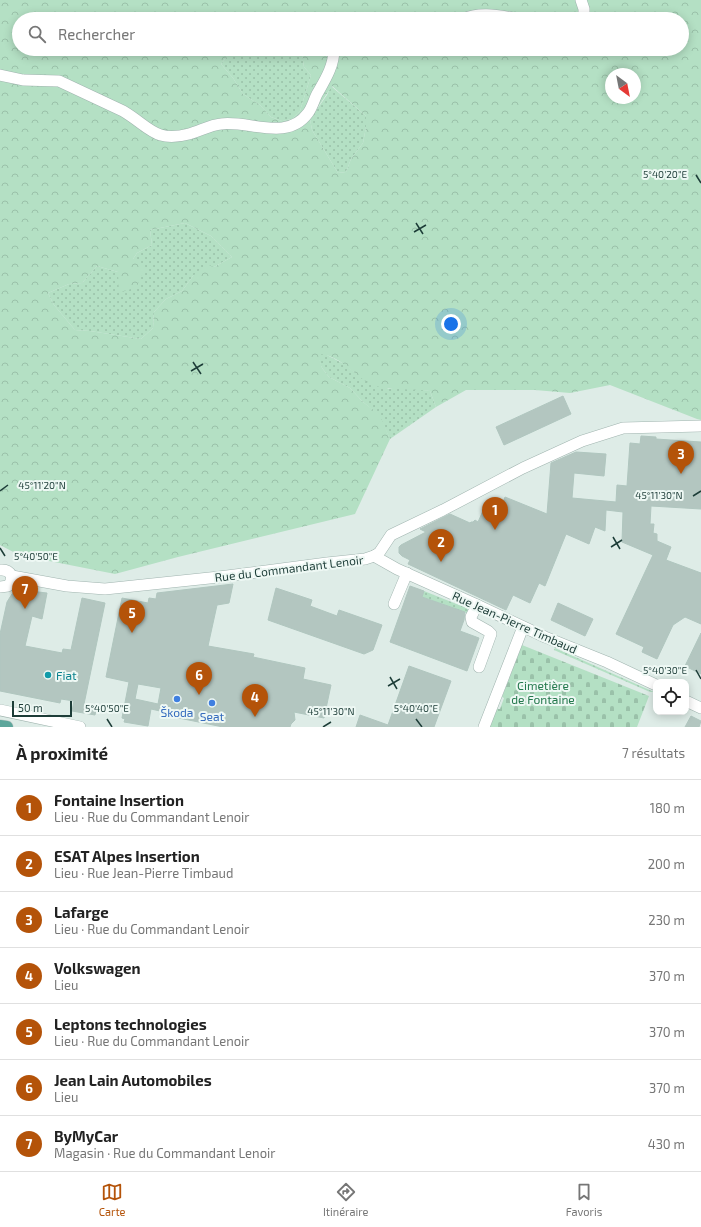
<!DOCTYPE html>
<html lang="fr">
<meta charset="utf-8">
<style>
:root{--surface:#fff;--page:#f2f2f2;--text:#222;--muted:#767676;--line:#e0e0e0;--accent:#b45309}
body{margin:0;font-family:"Exo 2",sans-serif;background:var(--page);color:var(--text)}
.controls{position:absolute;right:12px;bottom:12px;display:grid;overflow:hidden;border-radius:8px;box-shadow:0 2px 10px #0003}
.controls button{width:36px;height:36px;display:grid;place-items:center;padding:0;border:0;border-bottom:1px solid var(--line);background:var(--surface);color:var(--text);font:20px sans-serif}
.compass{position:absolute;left:605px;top:68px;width:36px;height:36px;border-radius:50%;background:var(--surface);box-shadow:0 2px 10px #0003;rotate:148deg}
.scale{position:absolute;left:12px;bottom:10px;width:60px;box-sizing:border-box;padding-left:4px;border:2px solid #1d3d38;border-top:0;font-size:11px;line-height:14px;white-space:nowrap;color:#1d3d38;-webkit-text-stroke:3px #eef8f4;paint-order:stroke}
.you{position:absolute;left:451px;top:324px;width:14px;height:14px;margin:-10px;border:3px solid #fff;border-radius:50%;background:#1a73e8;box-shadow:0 0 0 6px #1a73e833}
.badge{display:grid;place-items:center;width:26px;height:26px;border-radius:50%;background:var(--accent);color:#fff;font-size:13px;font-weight:700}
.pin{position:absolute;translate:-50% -33px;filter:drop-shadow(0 1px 2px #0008)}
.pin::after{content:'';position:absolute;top:21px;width:14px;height:12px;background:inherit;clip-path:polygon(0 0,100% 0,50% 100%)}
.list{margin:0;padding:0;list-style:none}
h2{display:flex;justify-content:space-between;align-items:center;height:52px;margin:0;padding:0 16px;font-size:17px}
h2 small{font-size:13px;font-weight:400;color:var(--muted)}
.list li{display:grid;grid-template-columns:26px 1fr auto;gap:12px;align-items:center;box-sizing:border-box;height:56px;padding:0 16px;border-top:1px solid var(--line)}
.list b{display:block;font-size:15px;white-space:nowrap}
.list p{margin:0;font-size:13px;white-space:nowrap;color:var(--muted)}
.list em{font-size:13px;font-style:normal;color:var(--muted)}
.icon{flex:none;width:22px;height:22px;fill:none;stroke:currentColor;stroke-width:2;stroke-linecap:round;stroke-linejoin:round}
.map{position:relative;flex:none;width:701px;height:727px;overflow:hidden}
.search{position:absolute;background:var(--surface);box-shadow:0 2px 10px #0003;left:12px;right:12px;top:12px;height:44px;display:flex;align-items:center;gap:10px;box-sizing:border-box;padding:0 14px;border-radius:22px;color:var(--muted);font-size:15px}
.sheet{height:444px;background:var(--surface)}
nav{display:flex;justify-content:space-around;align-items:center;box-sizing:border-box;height:56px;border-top:1px solid var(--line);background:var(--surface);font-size:11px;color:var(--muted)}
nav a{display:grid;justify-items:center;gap:2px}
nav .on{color:var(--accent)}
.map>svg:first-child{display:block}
.grass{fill:url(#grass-dots)}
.forest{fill:url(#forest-crowns);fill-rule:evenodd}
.cemetery{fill:url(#cemetery-stones)}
.building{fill:#b3c6c0;stroke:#b0c6bf;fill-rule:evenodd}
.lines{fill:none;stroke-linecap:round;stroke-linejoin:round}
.minor-casing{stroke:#a0b4af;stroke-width:12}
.major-casing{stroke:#c0c9c7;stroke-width:13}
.minor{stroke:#fff;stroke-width:11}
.major{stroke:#5da69b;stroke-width:12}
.ticks{fill:none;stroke:#1d3d38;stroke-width:1.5}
.culture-dot{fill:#0f9aa8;stroke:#eef8f4;stroke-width:1.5}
.shop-dot{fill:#3f7fe0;stroke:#eef8f4;stroke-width:1.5}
.labels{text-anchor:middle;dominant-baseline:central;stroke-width:4;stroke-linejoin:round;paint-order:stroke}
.street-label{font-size:12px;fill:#1d3d38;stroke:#eef8f4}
.culture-label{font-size:12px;fill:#0d838f;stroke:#eef8f4;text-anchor:start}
.park-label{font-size:12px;fill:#23784c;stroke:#eef8f4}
.shop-label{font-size:12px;fill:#366cbe;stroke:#eef8f4}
.ticks-label{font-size:10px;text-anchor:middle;fill:#1d3d38;stroke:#eef8f4;stroke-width:4;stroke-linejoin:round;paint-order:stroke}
</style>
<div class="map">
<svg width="701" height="727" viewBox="0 0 701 727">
<defs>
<pattern id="grass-dots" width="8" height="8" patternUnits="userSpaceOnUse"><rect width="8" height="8" fill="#b4e0c4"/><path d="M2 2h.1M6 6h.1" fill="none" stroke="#9ac1a9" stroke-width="1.8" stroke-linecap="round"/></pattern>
<pattern id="forest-crowns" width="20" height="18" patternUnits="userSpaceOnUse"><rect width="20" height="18" fill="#b4e0c4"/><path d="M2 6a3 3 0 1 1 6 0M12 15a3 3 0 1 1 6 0" fill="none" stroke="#9ac1a9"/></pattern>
<pattern id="cemetery-stones" width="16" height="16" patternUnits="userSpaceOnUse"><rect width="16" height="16" fill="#b4e0c4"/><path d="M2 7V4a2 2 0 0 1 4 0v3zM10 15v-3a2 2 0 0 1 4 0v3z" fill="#9ac1a9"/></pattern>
</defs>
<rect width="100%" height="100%" fill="#deece7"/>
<g class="grass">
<path d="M 233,49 L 301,49 L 304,67 L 311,75 L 300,111 L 292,119 L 282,121 L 271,117 L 260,105 L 243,94 L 233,78 L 221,64 Z"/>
<path d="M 331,86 L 366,116 L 366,127 L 363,143 L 351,159 L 346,172 L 338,173 L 312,130 L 310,119 L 327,95 Z"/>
<path d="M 185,223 L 211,236 L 232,257 L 214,267 L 193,276 L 182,291 L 166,299 L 154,312 L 153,328 L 141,339 L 90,331 L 75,330 L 54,305 L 48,293 L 69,284 L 82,283 L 97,266 L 118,272 L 133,259 L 137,253 L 152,245 L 150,230 Z"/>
<path d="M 317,354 L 325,354 L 346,365 L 354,372 L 389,389 L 416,389 L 430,391 L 436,407 L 390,439 L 379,415 L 363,402 L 350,388 L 329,377 L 322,368 Z"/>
<path d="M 424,591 L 469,609 L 467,613 L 422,597 Z"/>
<path d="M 555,648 L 654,692 L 650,692 L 554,650 Z"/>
</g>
<path class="forest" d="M 0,0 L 701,0 L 701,420 L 697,419 L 610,385 L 570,393 L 535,390 L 466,390 L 436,407 L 430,391 C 411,388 389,392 371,384 C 353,375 339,354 318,354 L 322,368 L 329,377 L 350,388 L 363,402 L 380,415 L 390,439 L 355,514 L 178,557 L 115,574 L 19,555 L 0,545 ZM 19,19 L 682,19 L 682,49 L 301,49 L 304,67 L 311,75 L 300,111 L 292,119 L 282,121 L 271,117 L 260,105 L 243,94 L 233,78 L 221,64 L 233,49 L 19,49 ZM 611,74 L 635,74 L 635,98 L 611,98 ZM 332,86 L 366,116 L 366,127 L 363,143 L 351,159 L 346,172 L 338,173 L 312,130 L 310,119 ZM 185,223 L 211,236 L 232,257 L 214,267 L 206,264 L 193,276 L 182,291 L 166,299 L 154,312 L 153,328 L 141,339 L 90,331 L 75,330 L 54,305 L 48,293 L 69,284 L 82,283 L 97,266 L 118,272 L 119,293 L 137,287 L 144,268 L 133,259 L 137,253 L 152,245 L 150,230 Z"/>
<path class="cemetery" d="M 522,645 L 649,696 L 637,727 L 490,727 L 497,709 L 500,709 L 504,698 L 502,697 Z"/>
<g class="building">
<path d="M 563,396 L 571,414 L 504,445 L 496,427 Z"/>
<path d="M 641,436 L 656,437 L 656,439 L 701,442 L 701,509 L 651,506 L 650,524 L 654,524 L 653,533 L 657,534 L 657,541 L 671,547 L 666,560 L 701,573 L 701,624 L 685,617 L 673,625 L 657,659 L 642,652 L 644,647 L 616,634 L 653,555 L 622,542 L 623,512 L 606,510 L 605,531 L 595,527 L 589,544 L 566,534 L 545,586 L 539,583 L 530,603 L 513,595 L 506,610 L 408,564 L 410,560 L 402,556 L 399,553 L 399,547 L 401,545 L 426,532 L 420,529 L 450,514 L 470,523 L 471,522 L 473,522 L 475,520 L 478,522 L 487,502 L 501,508 L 505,497 L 547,514 L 551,463 L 576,452 L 606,454 L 604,476 L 574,473 L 572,498 L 616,502 L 617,485 L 627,486 L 630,443 L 640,444 Z"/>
<path d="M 233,584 L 229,603 L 217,605 L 208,646 L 254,654 L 253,657 L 305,668 L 303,679 L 331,685 L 324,718 L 294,712 L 295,720 L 291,724 L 290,727 L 223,727 L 169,716 L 169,713 L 151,709 L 148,726 L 124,722 L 125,719 L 122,718 L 129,682 L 106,677 L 122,598 L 148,603 L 149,598 L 156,599 L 157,593 ZM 138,684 L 161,688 L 158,704 L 135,699 Z"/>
<path d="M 410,586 L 424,591 L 422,597 L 465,612 L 464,620 L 460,631 L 479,638 L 467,671 L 390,642 Z"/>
<path d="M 276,588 L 312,600 L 310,606 L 337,616 L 339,610 L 382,625 L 373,650 L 364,654 L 268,620 Z"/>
<path d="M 21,590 L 47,593 L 42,619 L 32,616 L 25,646 L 62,653 L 63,649 L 71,650 L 82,598 L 105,603 L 84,704 L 97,706 L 95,715 L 72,711 L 74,701 L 61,699 L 60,703 L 0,691 L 0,634 L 7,602 L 12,594 L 17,591 Z"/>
<path d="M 558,603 L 593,619 L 585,636 L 551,620 Z"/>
<path d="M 701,633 L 701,674 L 685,666 Z"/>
<path d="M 409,666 L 451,681 L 434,727 L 356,727 L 360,715 L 388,725 Z"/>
<path d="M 691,716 L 701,721 L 699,727 L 685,727 Z"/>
</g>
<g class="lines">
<defs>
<g id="minor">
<path d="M 581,0 L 584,9 L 584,19"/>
<path d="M 463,19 C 481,11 500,16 519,19"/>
<path d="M 0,75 L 23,80 L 59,81 L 123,111 C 150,127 155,143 189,134 C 200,131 210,125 221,124 C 249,120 287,142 308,113 C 312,108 314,100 317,94 C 325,80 334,66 334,49"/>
<path d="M 374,556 L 397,569 L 477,605 L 545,637 L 607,662 L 656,685"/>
<path d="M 0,570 C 11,569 15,578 8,586 L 0,587"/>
<path d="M 12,576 L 67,586 L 105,589 L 219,577 L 327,563 L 365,559 L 374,556 L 379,553 L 391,535 L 443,510 L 523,468 L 582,441 L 623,428 L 701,426"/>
<path d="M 394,604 L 407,573"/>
<path d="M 477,605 L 471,617 L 472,622 L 488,631 L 491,634 L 479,667"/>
<path d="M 686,701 L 701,708"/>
<path d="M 0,710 L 80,727"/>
<path d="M 484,727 L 523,627"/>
</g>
<path id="major" d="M 0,726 L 7,727"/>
</defs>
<use href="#minor" class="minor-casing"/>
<use href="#major" class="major-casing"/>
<use href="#minor" class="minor"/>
<use href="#major" class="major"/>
</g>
<path class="ticks" d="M 696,175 L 701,183M 416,223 L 423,234M 414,232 L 426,225M 193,362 L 201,374M 191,371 L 203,364M 0,491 L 8,485M 693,496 L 701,491M 613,537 L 620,549M 611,547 L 622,540M 0,548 L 5,556M 696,670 L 701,679M 390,677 L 397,689M 388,686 L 400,679M 107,719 L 112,727M 416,719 L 422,727M 323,727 L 331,722"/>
<circle class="culture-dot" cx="48" cy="675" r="4"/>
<g class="shop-dot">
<circle cx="177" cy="699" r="4"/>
<circle cx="212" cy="703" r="4"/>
</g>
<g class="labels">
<g class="street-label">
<text transform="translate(289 568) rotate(-7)">Rue du Commandant Lenoir</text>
<text transform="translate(515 622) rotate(24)">Rue Jean-Pierre Timbaud</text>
</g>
<g class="culture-label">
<text x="56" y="675">Fiat</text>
</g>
<g class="park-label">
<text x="543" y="685">Cimetière<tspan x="543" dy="14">de Fontaine</tspan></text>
</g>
<g class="shop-label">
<text x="177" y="712">Škoda</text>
<text x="212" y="716">Seat</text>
</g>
</g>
<g class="ticks-label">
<text x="665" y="178">5°40'20"E</text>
<text x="42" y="489">45°11'20"N</text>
<text x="659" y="499">45°11'30"N</text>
<text x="36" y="560">5°40'50"E</text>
<text x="665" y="674">5°40'30"E</text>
<text x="107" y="712">5°40'50"E</text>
<text x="416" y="712">5°40'40"E</text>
<text x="331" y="715">45°11'30"N</text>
</g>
</svg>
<div class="controls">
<button><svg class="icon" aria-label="locate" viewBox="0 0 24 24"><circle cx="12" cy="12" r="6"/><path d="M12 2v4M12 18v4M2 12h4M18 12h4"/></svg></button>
</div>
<svg class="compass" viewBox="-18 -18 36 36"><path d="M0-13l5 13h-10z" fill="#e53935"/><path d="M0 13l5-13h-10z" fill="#767676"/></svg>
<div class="scale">50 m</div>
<div class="you"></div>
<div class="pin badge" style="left:495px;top:530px">1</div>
<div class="pin badge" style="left:441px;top:562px">2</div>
<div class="pin badge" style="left:681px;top:474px">3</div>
<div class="pin badge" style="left:255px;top:717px">4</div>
<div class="pin badge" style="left:132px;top:633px">5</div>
<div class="pin badge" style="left:199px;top:695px">6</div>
<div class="pin badge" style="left:25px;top:609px">7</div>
<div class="search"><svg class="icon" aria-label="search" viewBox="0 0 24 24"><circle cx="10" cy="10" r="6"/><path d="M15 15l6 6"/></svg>Rechercher</div>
</div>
<section class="sheet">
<h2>À proximité<small>7 résultats</small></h2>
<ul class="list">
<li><span class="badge">1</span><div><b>Fontaine Insertion</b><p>Lieu · Rue du Commandant Lenoir</p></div><em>180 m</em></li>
<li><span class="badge">2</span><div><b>ESAT Alpes Insertion</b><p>Lieu · Rue Jean-Pierre Timbaud</p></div><em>200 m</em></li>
<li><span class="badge">3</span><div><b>Lafarge</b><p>Lieu · Rue du Commandant Lenoir</p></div><em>230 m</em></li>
<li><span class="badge">4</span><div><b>Volkswagen</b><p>Lieu</p></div><em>370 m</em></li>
<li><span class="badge">5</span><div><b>Leptons technologies</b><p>Lieu · Rue du Commandant Lenoir</p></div><em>370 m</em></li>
<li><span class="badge">6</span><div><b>Jean Lain Automobiles</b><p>Lieu</p></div><em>370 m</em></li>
<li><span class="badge">7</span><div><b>ByMyCar</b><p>Magasin · Rue du Commandant Lenoir</p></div><em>430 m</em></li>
</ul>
</section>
<nav>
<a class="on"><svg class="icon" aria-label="map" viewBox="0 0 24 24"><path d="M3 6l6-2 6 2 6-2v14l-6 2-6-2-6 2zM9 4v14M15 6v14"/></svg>Carte</a>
<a><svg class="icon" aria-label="directions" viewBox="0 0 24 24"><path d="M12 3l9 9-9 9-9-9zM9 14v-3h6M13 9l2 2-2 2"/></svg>Itinéraire</a>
<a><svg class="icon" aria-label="saved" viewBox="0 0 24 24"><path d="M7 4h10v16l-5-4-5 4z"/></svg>Favoris</a>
</nav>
